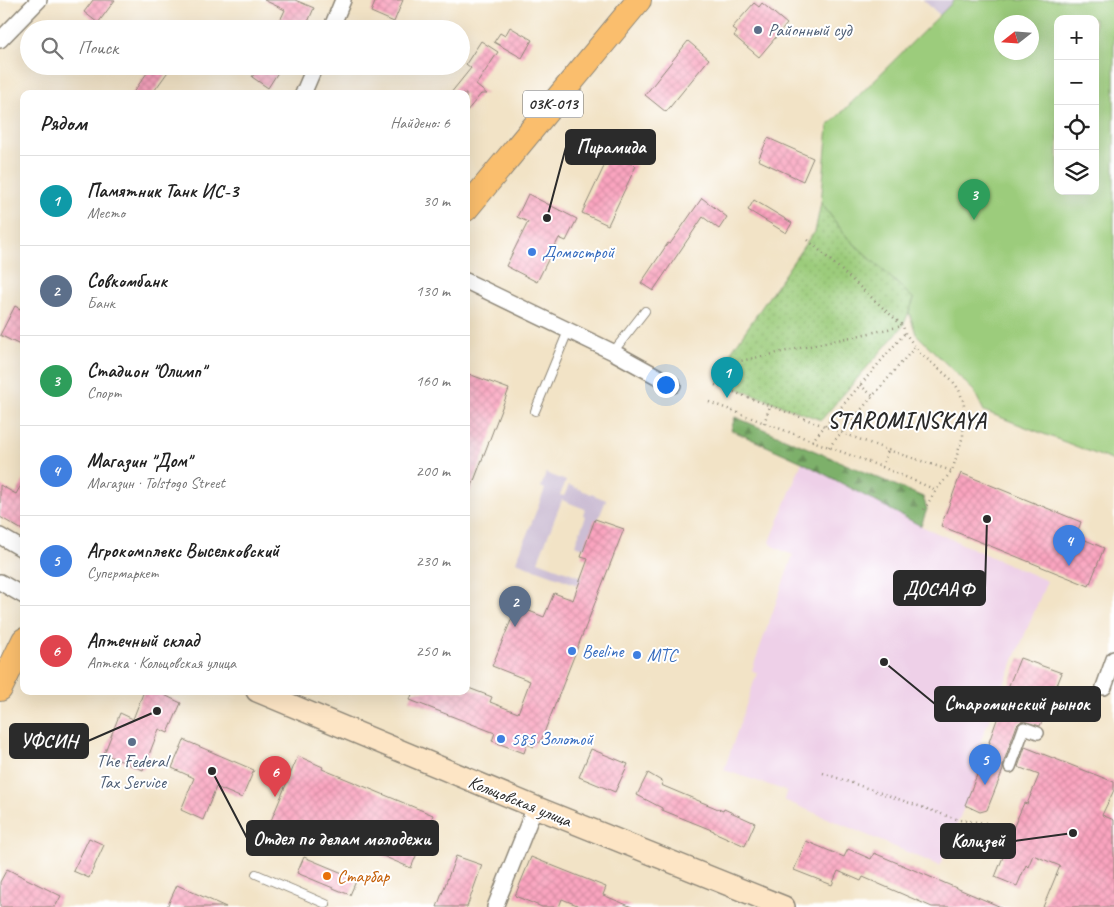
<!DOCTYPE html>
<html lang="ru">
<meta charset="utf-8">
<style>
:root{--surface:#fff;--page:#f6f6f6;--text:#222;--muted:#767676;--line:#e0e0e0;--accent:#d1495b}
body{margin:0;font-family:Caveat,sans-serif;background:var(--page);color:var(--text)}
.controls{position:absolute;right:15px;top:15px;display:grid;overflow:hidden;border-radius:10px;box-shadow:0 5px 20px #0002}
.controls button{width:45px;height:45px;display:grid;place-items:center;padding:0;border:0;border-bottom:1px solid var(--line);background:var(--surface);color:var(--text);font:25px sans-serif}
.compass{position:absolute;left:994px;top:15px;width:45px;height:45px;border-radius:50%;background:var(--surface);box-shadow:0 5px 20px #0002;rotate:253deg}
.you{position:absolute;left:665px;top:384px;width:18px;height:18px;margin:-12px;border:4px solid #fff;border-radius:50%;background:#1a73e8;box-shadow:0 0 0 8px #1a73e833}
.badge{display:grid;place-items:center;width:32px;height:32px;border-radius:50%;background:var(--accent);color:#fff;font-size:16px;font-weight:700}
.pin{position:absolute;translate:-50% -41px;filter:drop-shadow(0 1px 2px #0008)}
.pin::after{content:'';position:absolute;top:26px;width:18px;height:15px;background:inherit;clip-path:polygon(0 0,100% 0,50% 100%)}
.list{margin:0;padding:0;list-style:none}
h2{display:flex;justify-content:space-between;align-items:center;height:65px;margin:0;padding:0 20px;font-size:21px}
h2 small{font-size:16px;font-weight:400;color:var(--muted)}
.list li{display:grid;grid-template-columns:32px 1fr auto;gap:15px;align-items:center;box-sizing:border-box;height:90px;padding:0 20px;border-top:1px solid var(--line)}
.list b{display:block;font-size:19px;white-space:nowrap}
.list p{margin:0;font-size:16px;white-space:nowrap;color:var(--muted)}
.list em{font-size:16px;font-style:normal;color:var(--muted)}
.icon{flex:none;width:28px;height:28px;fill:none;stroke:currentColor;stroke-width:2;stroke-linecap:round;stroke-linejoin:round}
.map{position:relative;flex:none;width:1114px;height:907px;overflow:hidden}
.search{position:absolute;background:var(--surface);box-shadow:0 5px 20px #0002;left:20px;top:20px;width:450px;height:55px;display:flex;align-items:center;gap:12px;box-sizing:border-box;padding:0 18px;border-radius:28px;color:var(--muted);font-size:19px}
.panel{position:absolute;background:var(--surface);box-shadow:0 5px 20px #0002;left:20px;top:90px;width:450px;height:605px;border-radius:10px}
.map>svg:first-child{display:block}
.built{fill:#eed0e8}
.industrial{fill:#ccbed4}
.grass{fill:url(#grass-dots);stroke:#647c53}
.forest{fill:url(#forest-firs);stroke:#546e4b}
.pitch{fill:#9ccc7b;stroke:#647c53;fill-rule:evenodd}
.building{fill:url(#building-cross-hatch)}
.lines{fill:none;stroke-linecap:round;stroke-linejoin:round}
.service-casing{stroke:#8e8778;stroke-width:10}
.pedestrian-casing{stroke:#8e8778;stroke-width:14}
.minor-casing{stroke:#8e8778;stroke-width:18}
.secondary-casing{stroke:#8e8778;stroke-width:24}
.primary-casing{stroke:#8e8778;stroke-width:26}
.path{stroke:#8e8778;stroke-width:2.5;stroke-dasharray:1 4;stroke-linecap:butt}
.service{stroke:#fff;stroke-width:8}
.pedestrian{stroke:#fff;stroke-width:11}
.minor{stroke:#fff;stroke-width:15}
.secondary{stroke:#fde5c5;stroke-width:21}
.primary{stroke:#fabe6d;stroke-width:24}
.service-dot{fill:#5c6f8a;stroke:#fff;stroke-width:2}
.shop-dot{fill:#3f7fe0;stroke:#fff;stroke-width:2}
.food-dot{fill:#e8710a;stroke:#fff;stroke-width:2}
.labels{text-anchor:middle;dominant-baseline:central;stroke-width:4;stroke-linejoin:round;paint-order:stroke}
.shield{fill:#fff;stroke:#6b6b6b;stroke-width:1}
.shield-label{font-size:16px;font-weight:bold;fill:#2b2b2b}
.service-label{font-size:18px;fill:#4e5e75;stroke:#fff;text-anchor:start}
.shop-label{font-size:18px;fill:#366cbe;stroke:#fff;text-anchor:start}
.street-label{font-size:18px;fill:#2b2b2b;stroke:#fff}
.food-label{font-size:18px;fill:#c56008;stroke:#fff;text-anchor:start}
.district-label{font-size:22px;font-weight:bold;letter-spacing:1px;fill:#2b2b2b;stroke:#fff}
.leader{fill:none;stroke:#2b2b2b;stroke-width:2}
.callout-dot{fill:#2b2b2b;stroke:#fff;stroke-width:2}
.callout{fill:#2b2b2b;stroke:#2b2b2b;stroke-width:2}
.callout-label{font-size:19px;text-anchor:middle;font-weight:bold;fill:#fff}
</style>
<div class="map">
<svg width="1114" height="907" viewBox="0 0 1114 907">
<defs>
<pattern id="grass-dots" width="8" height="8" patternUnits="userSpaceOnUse" patternTransform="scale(1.25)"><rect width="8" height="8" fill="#9ccc7b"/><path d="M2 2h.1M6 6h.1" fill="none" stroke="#87af6a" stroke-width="1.8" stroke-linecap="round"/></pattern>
<pattern id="forest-firs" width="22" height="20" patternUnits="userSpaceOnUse" patternTransform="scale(1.25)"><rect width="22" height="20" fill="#7db06b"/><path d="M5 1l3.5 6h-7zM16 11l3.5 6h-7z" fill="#678f58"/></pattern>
<pattern id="building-cross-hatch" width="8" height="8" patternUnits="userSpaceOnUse" patternTransform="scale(1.25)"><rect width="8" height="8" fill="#faa4bf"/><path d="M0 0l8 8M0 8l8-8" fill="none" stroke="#d68da4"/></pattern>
</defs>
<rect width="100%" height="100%" fill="#fff"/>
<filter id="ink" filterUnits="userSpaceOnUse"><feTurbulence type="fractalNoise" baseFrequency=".02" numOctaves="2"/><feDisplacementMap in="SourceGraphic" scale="10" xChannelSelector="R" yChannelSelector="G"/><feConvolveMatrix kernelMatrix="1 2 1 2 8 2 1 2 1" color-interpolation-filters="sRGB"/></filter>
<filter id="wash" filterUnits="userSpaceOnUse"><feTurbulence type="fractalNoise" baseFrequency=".0096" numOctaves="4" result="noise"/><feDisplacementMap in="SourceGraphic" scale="20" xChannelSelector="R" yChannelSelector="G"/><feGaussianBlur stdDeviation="1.12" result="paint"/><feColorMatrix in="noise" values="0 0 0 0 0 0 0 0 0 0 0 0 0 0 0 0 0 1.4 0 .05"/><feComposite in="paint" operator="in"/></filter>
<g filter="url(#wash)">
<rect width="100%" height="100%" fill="#f2e3c6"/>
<path class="built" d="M 802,462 L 921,526 L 1047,581 L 980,742 L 989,746 L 940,866 L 784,800 L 787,791 L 724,770 L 757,673 L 752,670 L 793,555 L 774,547 L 770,542 Z"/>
<g class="industrial">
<path d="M 923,0 L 955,0 L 941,16 Z"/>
<path d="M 546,473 L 566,481 L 560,495 L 564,496 L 569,485 L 606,500 L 598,520 L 595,520 L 584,548 L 575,545 L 586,516 L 583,515 L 585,509 L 562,500 L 538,561 L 581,577 L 578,585 L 516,562 L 545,489 L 541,487 Z"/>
</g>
<path class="grass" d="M 821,203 L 847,237 L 914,299 L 909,312 L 903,326 L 821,420 L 717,381 L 722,365 L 808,240 L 815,232 Z"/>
<path class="forest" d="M 735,417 L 923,497 L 927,509 L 921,526 L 802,462 L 731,430 Z"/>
<path class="pitch" d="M 955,0 L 1114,0 L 1114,461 L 984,411 L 974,391 L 916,334 L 909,312 L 914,299 L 847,237 L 821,203 L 828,126 ZM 1058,19 L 1095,19 L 1095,191 L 1058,191 ZM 1032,22 L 1032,52 L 1002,52 L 1002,22 Z"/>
<g id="blocks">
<g class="building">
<path d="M 93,0 L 115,0 L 98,23 L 84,12 Z"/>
<path d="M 264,0 L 295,0 L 314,8 L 305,29 L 276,29 L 285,10 Z"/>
<path d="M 376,0 L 403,0 L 394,22 L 371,12 Z"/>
<path d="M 754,3 L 759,7 L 762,3 L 787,24 L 759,57 L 734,36 L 737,32 L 732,28 Z"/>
<path d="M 510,27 L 532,40 L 522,58 L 494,42 L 500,33 L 505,36 Z"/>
<path d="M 481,41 L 498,52 L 476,85 L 487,94 L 481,94 L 466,112 L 466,94 L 450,94 L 471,68 L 466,64 Z"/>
<path d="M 688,41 L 709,59 L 666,112 L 645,95 Z"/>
<path d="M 152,66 L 172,66 L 152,94 L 132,94 Z"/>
<path d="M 259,66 L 282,66 L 268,88 L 252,77 Z"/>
<path d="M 768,138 L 813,158 L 803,181 L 758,160 Z"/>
<path d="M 610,154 L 636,166 L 608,225 L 582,213 Z"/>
<path d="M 528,194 L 577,219 L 566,241 L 559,238 L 537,282 L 506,266 L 528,222 L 517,217 Z"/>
<path d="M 702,198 L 727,217 L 719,229 L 703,217 L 653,291 L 641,283 L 668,243 L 670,244 Z"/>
<path d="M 754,200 L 792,223 L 786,233 L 748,210 Z"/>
<path d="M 15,306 L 24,311 L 24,347 L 0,335 Z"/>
<path d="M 466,373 L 509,389 L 467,499 L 466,499 Z"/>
<path d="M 961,473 L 1081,522 L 1076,536 L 1104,548 L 1089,586 L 941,526 Z"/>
<path d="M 24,480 L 24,531 L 0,517 L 0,485 L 16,494 Z"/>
<path d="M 595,519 L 624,529 L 540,743 L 536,741 L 534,747 L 527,744 L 524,753 L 492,741 L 495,733 L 410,700 L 413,691 L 466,691 L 466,687 L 492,697 L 490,702 L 518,713 L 530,681 L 492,666 L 517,606 L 544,617 L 554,593 L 573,600 L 588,559 L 581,557 Z"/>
<path d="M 1020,658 L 1062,673 L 1040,726 L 1023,721 L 1020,722 L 1017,725 L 1003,764 L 1003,770 L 987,810 L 980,812 L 965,805 L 990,742 L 989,742 L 1000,711 L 999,710 Z"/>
<path d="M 144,691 L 156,691 L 181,703 L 168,733 L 159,729 L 143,770 L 104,754 L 120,713 L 133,719 Z"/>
<path d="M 184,740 L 254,770 L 242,798 L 216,787 L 203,820 L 181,810 L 194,778 L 172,768 Z"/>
<path d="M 1025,747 L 1114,782 L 1114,790 L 1102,815 L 1114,820 L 1114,907 L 1043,907 L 1060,866 L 1033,855 L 1028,867 L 1026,865 L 1017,886 L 995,877 L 1003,857 L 1001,856 L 1024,803 L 1027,804 L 1039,775 L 1018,767 Z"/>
<path d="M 591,749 L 628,764 L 615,792 L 579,777 Z"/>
<path d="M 298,756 L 323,767 L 322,769 L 433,815 L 411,868 L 300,821 L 295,833 L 270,823 Z"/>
<path d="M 648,773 L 663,782 L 661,785 L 723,811 L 724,809 L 755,823 L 745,846 L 714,832 L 714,831 L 662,810 L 662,808 L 637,795 Z"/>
<path d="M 89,838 L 104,845 L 89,878 L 73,871 Z"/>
<path d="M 806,841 L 844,857 L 848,849 L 871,859 L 874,853 L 1001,907 L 932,907 L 863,877 L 861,881 L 838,871 L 832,885 L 794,870 Z"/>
<path d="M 456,856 L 482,865 L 467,907 L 437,907 Z"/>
<path d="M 304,857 L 357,879 L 350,895 L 297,873 Z"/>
<path d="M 531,857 L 606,887 L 603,895 L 632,907 L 582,907 L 562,899 L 559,907 L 542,907 L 515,896 Z"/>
<path d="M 7,869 L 61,896 L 55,907 L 0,907 L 0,882 Z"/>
<path d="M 177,885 L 226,907 L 167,907 Z"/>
</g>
</g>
</g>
<g filter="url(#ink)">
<use href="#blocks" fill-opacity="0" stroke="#8e8778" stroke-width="1"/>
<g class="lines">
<defs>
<g id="service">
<path d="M 613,352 L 645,311"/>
<path d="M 535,411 L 568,331"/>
<path d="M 256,874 L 326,904"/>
</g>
<path id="pedestrian" d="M 1010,767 L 1024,728 L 1038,733"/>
<g id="minor">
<path d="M 331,29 L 343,0"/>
<path d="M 0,40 L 39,0"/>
<path d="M 303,94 L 315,66"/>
<path d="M 466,281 L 613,352 L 673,385"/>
<path d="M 0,536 L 24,550"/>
<path d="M 0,582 L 24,596"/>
<path d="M 1104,687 L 1114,659"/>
<path d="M 495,907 L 535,807"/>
</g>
<path id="secondary" d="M 257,691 L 535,807 L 784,907"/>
<g id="primary">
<path d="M 466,209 L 639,0"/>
<path d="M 0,689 L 24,640"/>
</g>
</defs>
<use href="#service" class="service-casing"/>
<use href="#pedestrian" class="pedestrian-casing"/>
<use href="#minor" class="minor-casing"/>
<use href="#secondary" class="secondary-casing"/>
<use href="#primary" class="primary-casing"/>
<g class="path">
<path d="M 808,240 L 903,326 L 905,333 L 920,353 L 952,380 L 959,390 L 964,403 L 963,436 L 952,471 L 936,490 L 922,513"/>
<path d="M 722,365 L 902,326"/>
<path d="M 715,385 L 888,450 L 952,471"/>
<path d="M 860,385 L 873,396"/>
<path d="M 709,402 L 882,467 L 936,490"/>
<path d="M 764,423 L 770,406"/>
<path d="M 812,441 L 905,333"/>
<path d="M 829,447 L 915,347"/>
<path d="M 882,467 L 888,450"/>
<path d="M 823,773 L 959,820 L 987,823"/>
</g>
<use href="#service" class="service"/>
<use href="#pedestrian" class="pedestrian"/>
<use href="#minor" class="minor"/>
<use href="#secondary" class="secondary"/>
<use href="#primary" class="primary"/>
</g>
</g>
<g class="service-dot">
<circle cx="758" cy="30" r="5"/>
<circle cx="132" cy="742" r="5"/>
</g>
<g class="shop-dot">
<circle cx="532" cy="252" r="5"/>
<circle cx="572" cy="651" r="5"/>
<circle cx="637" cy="655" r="5"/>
<circle cx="501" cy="739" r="5"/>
</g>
<circle class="food-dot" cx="327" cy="876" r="5"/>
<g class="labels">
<rect class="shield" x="523" y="90.5" width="60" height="27" rx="4"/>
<g class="shield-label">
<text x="553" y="104">03К-013</text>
</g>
<g class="service-label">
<text x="768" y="30">Районный суд</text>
<text x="132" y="761" text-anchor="middle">The Federal<tspan x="132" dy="21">Tax Service</tspan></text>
</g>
<g class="shop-label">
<text x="542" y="252">Домострой</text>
<text x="582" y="651">Beeline</text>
<text x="647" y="655">МТС</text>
<text x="511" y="739">585 Золотой</text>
</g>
<g class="street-label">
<text transform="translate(520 801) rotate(22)">Кольцовская улица</text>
</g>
<g class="food-label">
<text x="337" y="876">Старбар</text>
</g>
<g class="district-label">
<text x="907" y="421">STAROMINSKAYA</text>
</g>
</g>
<path class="leader" d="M547 218L566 147M987 519L985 588M884 662L935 704M157 711L88 741M212 771L247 838M1073 833L1015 841"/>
<g class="callout-dot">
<circle cx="547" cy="218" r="5"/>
<circle cx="987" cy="519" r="5"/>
<circle cx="884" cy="662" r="5"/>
<circle cx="157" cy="711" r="5"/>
<circle cx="212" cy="771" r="5"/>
<circle cx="1073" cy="833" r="5"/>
</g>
<g class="callout">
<rect x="566" y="130" width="89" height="34" rx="5"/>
<rect x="894" y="571" width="91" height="34" rx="5"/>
<rect x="935" y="687" width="165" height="34" rx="5"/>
<rect x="10" y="724" width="78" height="34" rx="5"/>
<rect x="247" y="821" width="191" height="34" rx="5"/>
<rect x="941" y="824" width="74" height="34" rx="5"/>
</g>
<g class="callout-label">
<text x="611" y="153">Пирамида</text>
<text x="939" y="595">ДОСААФ</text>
<text x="1017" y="710">Староминский рынок</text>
<text x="49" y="747">УФСИН</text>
<text x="342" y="845">Отдел по делам молодежи</text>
<text x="978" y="847">Колизей</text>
</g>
</svg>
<div class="controls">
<button>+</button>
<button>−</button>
<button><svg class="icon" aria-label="locate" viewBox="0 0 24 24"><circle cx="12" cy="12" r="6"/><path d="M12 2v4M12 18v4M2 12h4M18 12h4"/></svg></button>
<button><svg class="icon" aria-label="layers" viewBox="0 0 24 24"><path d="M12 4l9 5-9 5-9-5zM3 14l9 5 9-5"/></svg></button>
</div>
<svg class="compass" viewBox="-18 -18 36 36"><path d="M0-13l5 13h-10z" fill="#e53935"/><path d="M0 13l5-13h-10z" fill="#767676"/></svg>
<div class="you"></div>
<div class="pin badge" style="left:727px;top:398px;background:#0f9aa8">1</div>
<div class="pin badge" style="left:515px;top:627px;background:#5c6f8a">2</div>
<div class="pin badge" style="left:974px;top:220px;background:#2e9e5b">3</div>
<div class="pin badge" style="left:1069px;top:566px;background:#3f7fe0">4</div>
<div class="pin badge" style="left:985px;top:785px;background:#3f7fe0">5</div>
<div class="pin badge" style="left:275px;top:797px;background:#e0444e">6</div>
<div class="search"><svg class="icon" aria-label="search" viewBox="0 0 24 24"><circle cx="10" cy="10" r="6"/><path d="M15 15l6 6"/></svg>Поиск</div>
<section class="panel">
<h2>Рядом<small>Найдено: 6</small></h2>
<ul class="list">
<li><span class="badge" style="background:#0f9aa8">1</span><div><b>Памятник Танк ИС-3</b><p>Место</p></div><em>30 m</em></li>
<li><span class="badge" style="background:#5c6f8a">2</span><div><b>Совкомбанк</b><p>Банк</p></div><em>130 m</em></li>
<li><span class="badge" style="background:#2e9e5b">3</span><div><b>Стадион &quot;Олимп&quot;</b><p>Спорт</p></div><em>160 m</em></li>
<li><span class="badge" style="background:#3f7fe0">4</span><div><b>Магазин &quot;Дом&quot;</b><p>Магазин · Tolstogo Street</p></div><em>200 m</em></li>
<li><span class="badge" style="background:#3f7fe0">5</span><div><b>Агрокомплекс Выселковский</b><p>Супермаркет</p></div><em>230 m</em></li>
<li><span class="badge" style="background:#e0444e">6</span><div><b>Аптечный склад</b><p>Аптека · Кольцовская улица</p></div><em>250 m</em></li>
</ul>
</section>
</div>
